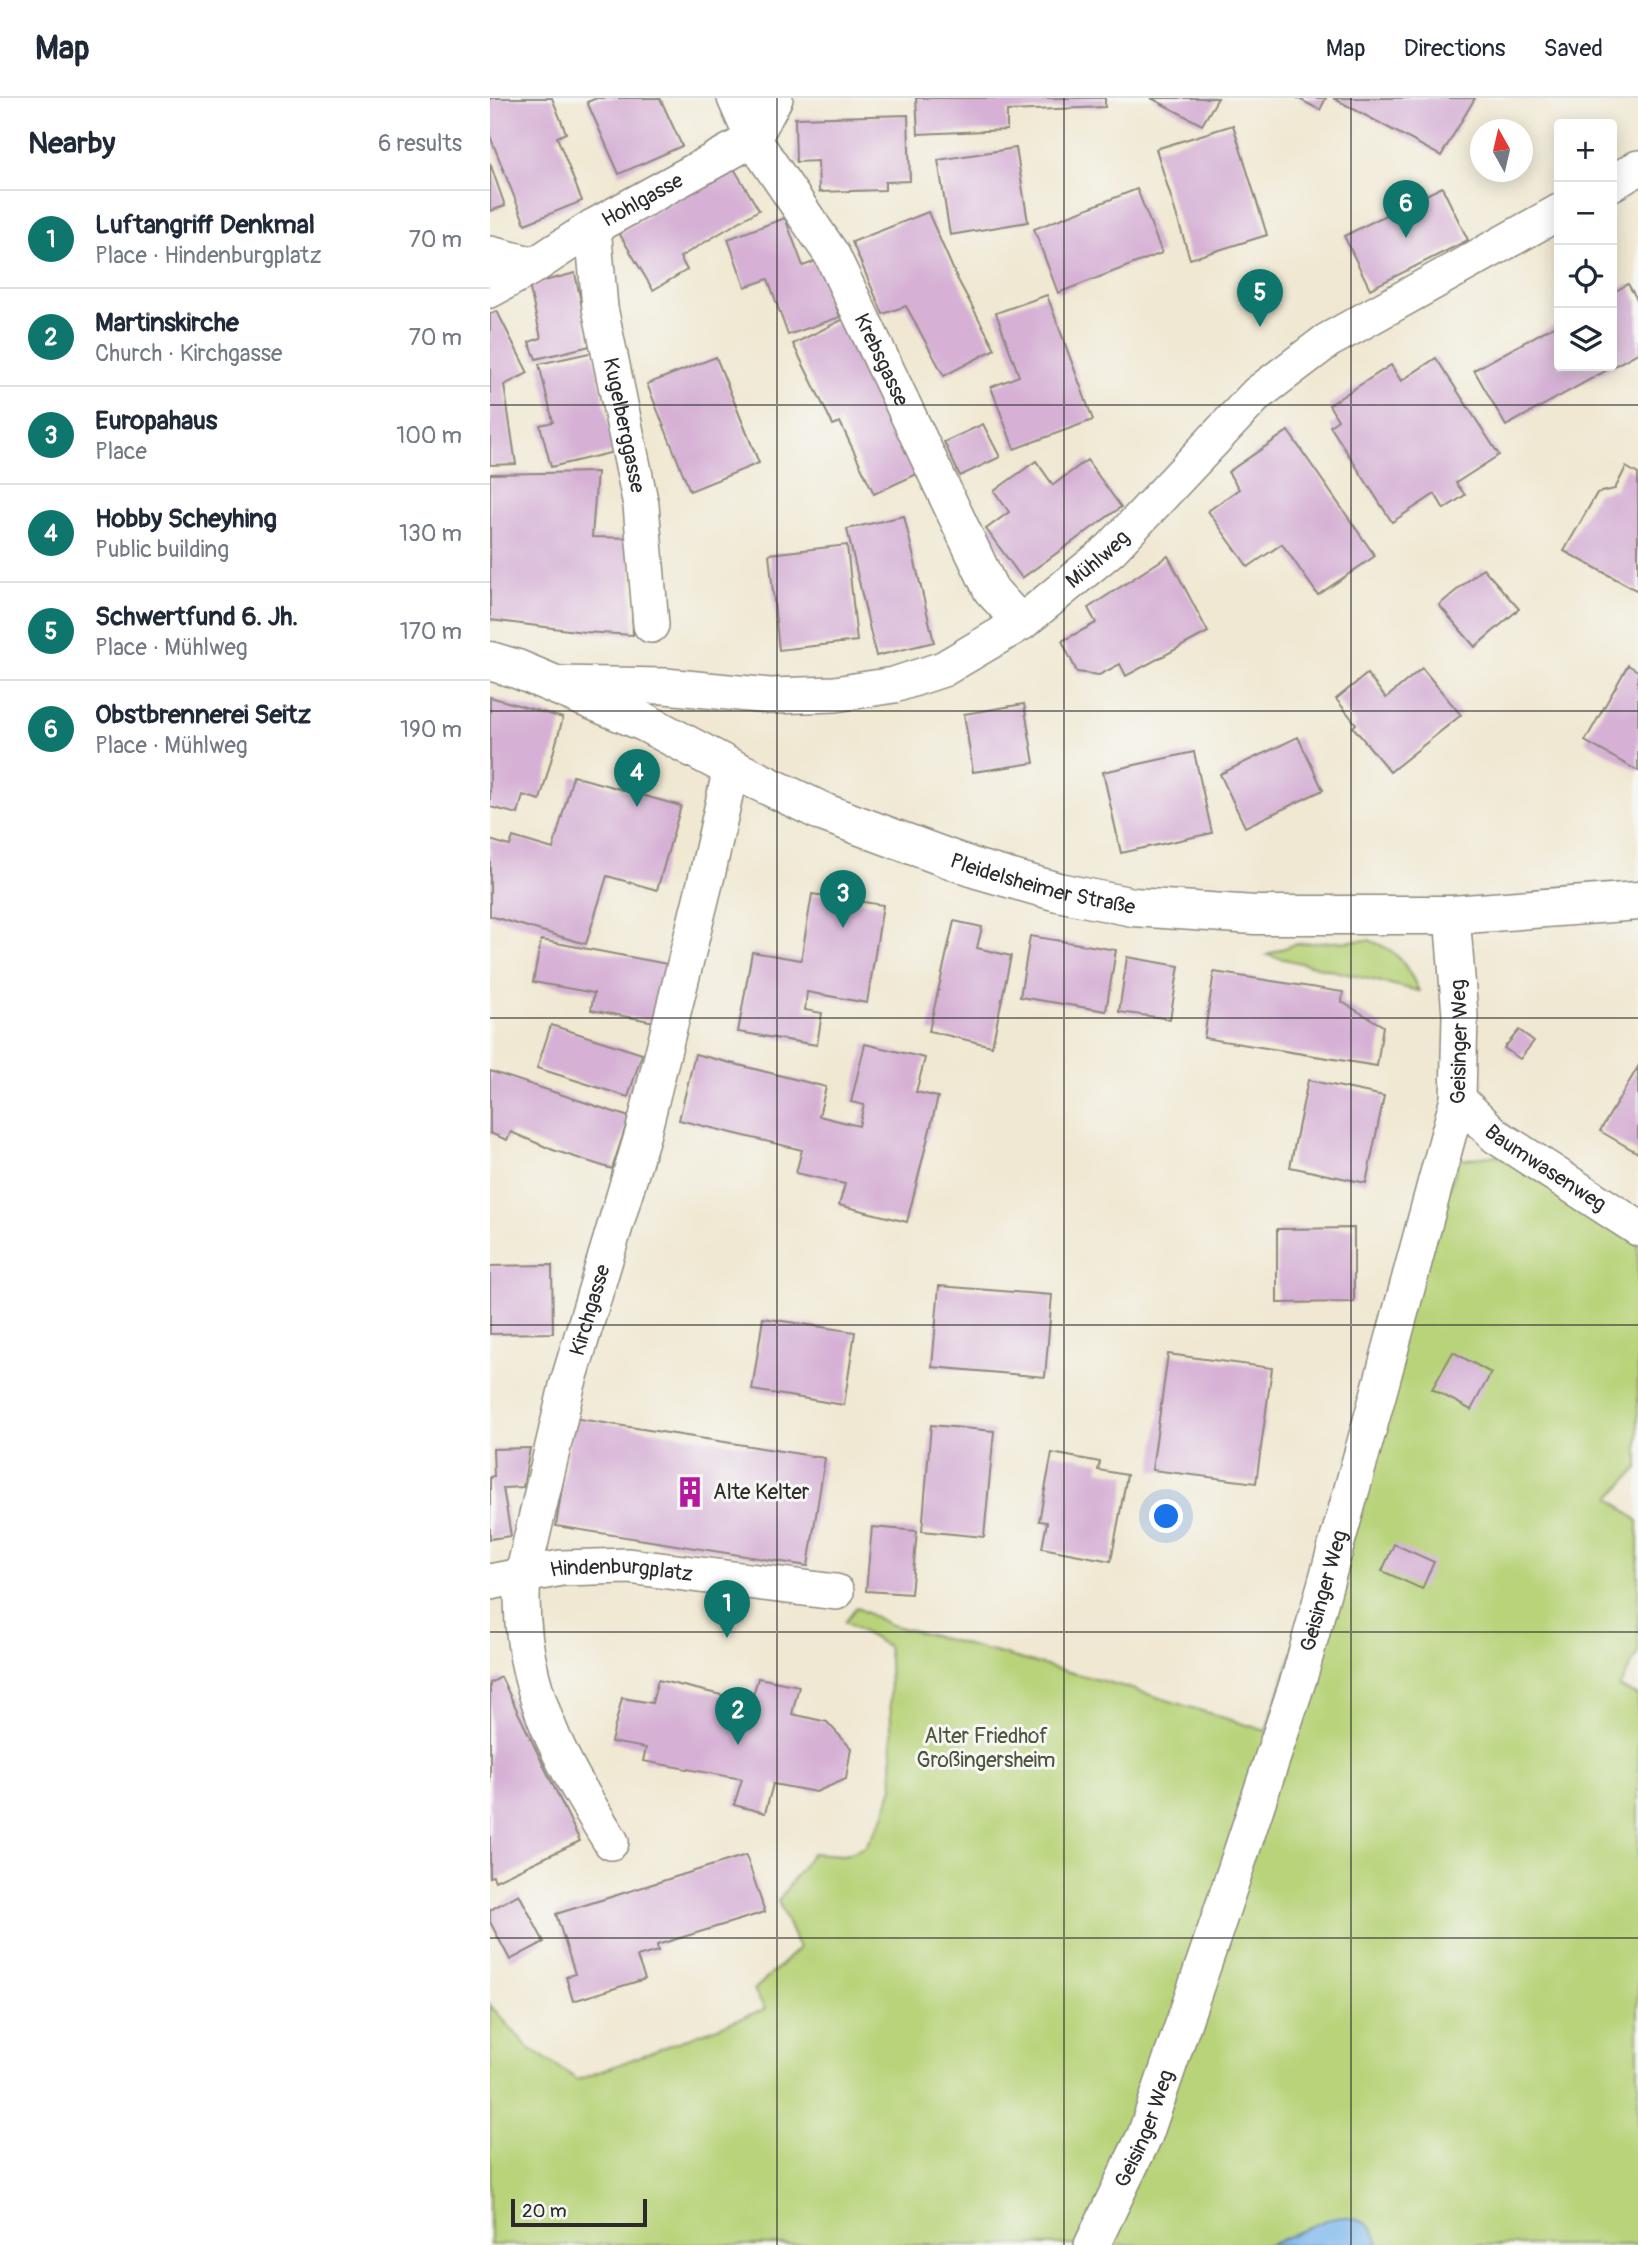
<!DOCTYPE html>
<meta charset="utf-8">
<style>
:root{--surface:#fff;--page:#f2f2f3;--text:#1f2937;--muted:#747a83;--line:#e0e1e3;--accent:#0f766e}
body{margin:0;font-family:Pangolin,sans-serif;background:var(--page);color:var(--text)}
.controls{position:absolute;right:21px;top:21px;display:grid;overflow:hidden;border-radius:7px;box-shadow:0 4px 18px #0003}
.controls button{width:63px;height:63px;display:grid;place-items:center;padding:0;border:0;border-bottom:2px solid var(--line);background:var(--surface);color:var(--text);font:35px sans-serif}
.compass{position:absolute;left:980px;top:21px;width:63px;height:63px;border-radius:50%;background:var(--surface);box-shadow:0 4px 18px #0003;rotate:352deg}
.scale{position:absolute;left:21px;bottom:18px;width:136px;box-sizing:border-box;padding-left:7px;border:4px solid #2b2b2b;border-top:0;font-size:19px;line-height:24px;white-space:nowrap;color:#2b2b2b;-webkit-text-stroke:5px #f6f6f2;paint-order:stroke}
.you{position:absolute;left:677px;top:1419px;width:24px;height:24px;margin:-18px;border:5px solid #fff;border-radius:50%;background:#1a73e8;box-shadow:0 0 0 10px #1a73e833}
.badge{display:grid;place-items:center;width:46px;height:46px;border-radius:50%;background:var(--accent);color:#fff;font-size:23px;font-weight:700}
.pin{position:absolute;translate:-50% -58px;filter:drop-shadow(0 2px 4px #0008)}
.pin::after{content:'';position:absolute;top:37px;width:24px;height:21px;background:inherit;clip-path:polygon(0 0,100% 0,50% 100%)}
.list{margin:0;padding:0;list-style:none}
h2{display:flex;justify-content:space-between;align-items:center;height:91px;margin:0;padding:0 28px;font-size:30px}
h2 small{font-size:23px;font-weight:400;color:var(--muted)}
.list li{display:grid;grid-template-columns:46px 1fr auto;gap:21px;align-items:center;box-sizing:border-box;height:98px;padding:0 28px;border-top:2px solid var(--line)}
.list b{display:block;font-size:26px;white-space:nowrap}
.list p{margin:0;font-size:23px;white-space:nowrap;color:var(--muted)}
.list em{font-size:23px;font-style:normal;color:var(--muted)}
.icon{flex:none;width:38px;height:38px;fill:none;stroke:currentColor;stroke-width:2;stroke-linecap:round;stroke-linejoin:round}
.map{position:relative;flex:none;width:1148px;height:2147px;overflow:hidden}
header{display:flex;align-items:center;gap:42px;box-sizing:border-box;height:98px;padding:0 35px;background:var(--surface);border-bottom:2px solid var(--line)}
header strong{font-size:33px}
nav{display:flex;gap:38px;margin-inline-start:auto;font-size:24px}
main{display:flex}
aside{flex:1;background:var(--surface)}
.map>svg:first-child{display:block}
.green{fill:#b8d379;stroke:#727f52;stroke-width:2}
.water{fill:#7ab6ec;stroke:#52708c;stroke-width:2}
.building{fill:#d6b1d5}
.lines{fill:none;stroke-linecap:round;stroke-linejoin:round}
.minor-casing{stroke:#8e8a7e;stroke-width:38}
.secondary-casing{stroke:#8e8a7e;stroke-width:41}
.minor{stroke:#fff;stroke-width:35}
.secondary{stroke:#fff;stroke-width:38}
.grid{fill:none;stroke:#2b2b2b;stroke-width:2;stroke-opacity:0.55}
.labels{text-anchor:middle;dominant-baseline:central;stroke-width:6;stroke-linejoin:round;paint-order:stroke}
.street-label{font-size:21px;fill:#2b2b2b;stroke:#f6f6f2}
.poi-label{font-size:21px;fill:#2b2b2b;stroke:#f6f6f2;text-anchor:start}
.park-label{font-size:21px;fill:#4e553e;stroke:#f6f6f2}
</style>
<header>
<strong>Map</strong>
<nav><a>Map</a><a>Directions</a><a>Saved</a></nav>
</header>
<main>
<aside>
<h2>Nearby<small>6 results</small></h2>
<ul class="list">
<li><span class="badge">1</span><div><b>Luftangriff Denkmal</b><p>Place · Hindenburgplatz</p></div><em>70 m</em></li>
<li><span class="badge">2</span><div><b>Martinskirche</b><p>Church · Kirchgasse</p></div><em>70 m</em></li>
<li><span class="badge">3</span><div><b>Europahaus</b><p>Place</p></div><em>100 m</em></li>
<li><span class="badge">4</span><div><b>Hobby Scheyhing</b><p>Public building</p></div><em>130 m</em></li>
<li><span class="badge">5</span><div><b>Schwertfund 6. Jh.</b><p>Place · Mühlweg</p></div><em>170 m</em></li>
<li><span class="badge">6</span><div><b>Obstbrennerei Seitz</b><p>Place · Mühlweg</p></div><em>190 m</em></li>
</ul>
</aside>
<div class="map">
<svg width="1148" height="2147" viewBox="0 0 1148 2147">
<rect width="100%" height="100%" fill="#f6f6f2"/>
<filter id="ink" filterUnits="userSpaceOnUse"><feTurbulence type="fractalNoise" baseFrequency=".0143" numOctaves="2"/><feDisplacementMap in="SourceGraphic" scale="14" xChannelSelector="R" yChannelSelector="G"/><feConvolveMatrix kernelMatrix="1 2 1 2 8 2 1 2 1" color-interpolation-filters="sRGB"/></filter>
<filter id="wash" filterUnits="userSpaceOnUse"><feTurbulence type="fractalNoise" baseFrequency=".00686" numOctaves="4" result="noise"/><feDisplacementMap in="SourceGraphic" scale="28" xChannelSelector="R" yChannelSelector="G"/><feGaussianBlur stdDeviation="1.57" result="paint"/><feColorMatrix in="noise" values="0 0 0 0 0 0 0 0 0 0 0 0 0 0 0 0 0 1.4 0 .05"/><feComposite in="paint" operator="in"/></filter>
<g filter="url(#wash)">
<rect width="100%" height="100%" fill="#f0e8d2"/>
<g class="green">
<path d="M 879,842 C 909,853 916,866 929,893 L 777,857 L 804,846 Z"/>
<path d="M 1008,1057 L 1148,1146 L 1148,1370 L 1120,1400 L 1148,1423 L 1148,1555 L 1129,1589 L 1148,1598 L 1148,2147 L 0,2147 L 0,1907 L 38,1949 L 88,1982 L 275,1911 L 264,1892 L 309,1850 L 288,1803 L 322,1755 L 354,1757 L 375,1749 L 394,1718 L 403,1689 L 399,1561 L 397,1548 L 355,1524 L 366,1509 L 398,1526 L 632,1588 L 776,1633 L 969,1062 Z"/>
</g>
<path class="water" d="M 851,2119 C 869,2120 886,2127 889,2147 L 779,2147 L 836,2122 Z"/>
<g id="blocks">
<g class="building">
<path d="M 0,0 L 62,0 L 76,35 L 67,39 L 92,103 L 35,126 L 0,38 Z"/>
<path d="M 107,0 L 170,0 L 192,48 L 129,76 L 97,4 Z"/>
<path d="M 426,0 L 615,0 L 615,9 L 517,13 L 517,32 L 428,36 Z"/>
<path d="M 661,0 L 728,0 L 712,27 Z"/>
<path d="M 807,0 L 836,0 L 830,12 Z"/>
<path d="M 843,0 L 985,0 L 951,58 Z"/>
<path d="M 418,17 L 420,83 L 395,84 L 395,92 L 329,94 L 328,63 L 306,64 L 305,20 Z"/>
<path d="M 743,27 L 777,137 L 700,161 L 666,51 Z"/>
<path d="M 526,50 L 538,124 L 460,137 L 448,62 Z"/>
<path d="M 0,65 L 15,108 L 0,113 Z"/>
<path d="M 243,69 L 269,112 L 190,159 L 197,172 L 163,192 L 129,135 Z"/>
<path d="M 952,89 L 978,142 L 880,191 L 854,138 Z"/>
<path d="M 647,91 L 672,155 L 568,195 L 544,131 Z"/>
<path d="M 438,114 L 467,180 L 505,251 L 454,278 L 416,208 L 393,216 L 362,144 Z"/>
<path d="M 295,120 L 313,168 L 329,162 L 350,219 L 298,237 L 278,181 L 255,189 L 238,141 Z"/>
<path d="M 85,175 L 100,248 L 46,261 L 39,244 L 51,240 L 39,187 Z"/>
<path d="M 1138,186 L 1148,203 L 1148,255 L 1016,328 L 984,272 L 1069,225 L 1069,268 L 1122,268 L 1122,195 Z"/>
<path d="M 557,197 L 603,322 L 524,351 L 501,289 L 529,278 L 506,215 Z"/>
<path d="M 7,213 L 38,275 L 14,287 L 26,366 L 0,367 L 0,216 Z"/>
<path d="M 366,215 L 440,370 L 384,396 L 350,324 L 343,327 L 303,246 Z"/>
<path d="M 104,254 L 124,354 L 61,369 L 50,327 L 63,324 L 49,266 Z"/>
<path d="M 226,259 L 269,365 L 200,393 L 157,286 Z"/>
<path d="M 946,260 L 1009,357 L 966,385 L 975,397 L 954,411 L 945,396 L 902,424 L 840,328 L 848,322 L 839,307 L 901,267 L 911,283 Z"/>
<path d="M 493,326 L 510,359 L 470,378 L 454,344 Z"/>
<path d="M 798,333 L 885,458 L 828,497 L 792,446 L 758,469 L 718,413 L 749,391 L 738,374 Z"/>
<path d="M 597,362 L 631,409 L 532,480 L 496,431 L 519,414 L 504,393 L 546,363 L 563,387 Z"/>
<path d="M 1136,369 L 1148,376 L 1148,493 L 1074,453 L 1107,395 L 1125,391 Z"/>
<path d="M 107,374 L 102,439 L 140,440 L 143,537 L 94,534 L 0,522 L 0,376 Z"/>
<path d="M 414,418 L 444,544 L 386,558 L 357,431 Z"/>
<path d="M 357,447 L 367,543 L 289,552 L 279,456 Z"/>
<path d="M 678,458 L 718,534 L 636,578 L 630,566 L 609,577 L 587,574 L 572,543 L 606,525 L 598,510 Z"/>
<path d="M 993,470 L 1029,511 L 985,549 L 949,507 Z"/>
<path d="M 1138,567 L 1148,573 L 1148,673 L 1095,643 Z"/>
<path d="M 932,570 L 971,617 L 900,674 L 863,629 L 866,626 L 846,601 L 877,576 L 896,600 Z"/>
<path d="M 0,599 L 73,620 L 50,702 L 33,697 L 28,716 L 0,709 Z"/>
<path d="M 534,606 L 544,665 L 483,674 L 474,616 Z"/>
<path d="M 808,639 L 833,692 L 755,729 L 730,676 Z"/>
<path d="M 704,654 L 722,735 L 631,755 L 613,674 Z"/>
<path d="M 83,678 L 191,708 L 167,792 L 117,778 L 96,846 L 0,818 L 0,742 L 20,748 L 23,739 L 63,751 Z"/>
<path d="M 322,796 L 393,807 L 377,905 L 317,894 L 315,912 L 332,915 L 327,947 L 248,934 L 262,854 L 311,862 Z"/>
<path d="M 464,823 L 492,829 L 487,850 L 521,858 L 502,948 L 439,933 Z"/>
<path d="M 540,838 L 626,852 L 616,913 L 530,899 Z"/>
<path d="M 51,842 L 177,866 L 165,924 L 101,912 L 104,895 L 43,884 Z"/>
<path d="M 637,859 L 689,868 L 680,921 L 629,914 Z"/>
<path d="M 724,874 L 853,894 L 852,904 L 893,928 L 887,968 L 714,940 Z"/>
<path d="M 61,927 L 152,956 L 138,999 L 47,970 Z"/>
<path d="M 1029,932 L 1044,943 L 1030,961 L 1014,950 Z"/>
<path d="M 375,946 L 435,960 L 426,994 L 448,999 L 417,1124 L 349,1107 L 355,1086 L 306,1075 L 312,1052 L 189,1022 L 205,956 L 336,989 L 329,1018 L 369,1028 L 374,1007 L 361,1004 Z"/>
<path d="M 1148,969 L 1148,1055 L 1110,1033 Z"/>
<path d="M 0,973 L 139,1019 L 122,1071 L 63,1052 L 21,1034 L 17,1042 L 0,1035 Z"/>
<path d="M 818,982 L 894,998 L 876,1085 L 800,1069 Z"/>
<path d="M 864,1130 L 864,1204 L 787,1205 L 787,1131 Z"/>
<path d="M 62,1167 L 63,1235 L 0,1236 L 0,1168 Z"/>
<path d="M 449,1188 L 562,1197 L 555,1279 L 442,1269 Z"/>
<path d="M 273,1220 L 365,1234 L 354,1307 L 262,1292 Z"/>
<path d="M 963,1254 L 1001,1275 L 981,1312 L 942,1291 Z"/>
<path d="M 678,1256 L 782,1270 L 766,1385 L 662,1372 Z"/>
<path d="M 83,1320 L 335,1360 L 318,1468 L 66,1428 Z"/>
<path d="M 441,1327 L 504,1333 L 494,1439 L 432,1433 Z"/>
<path d="M 40,1350 L 33,1389 L 13,1390 L 21,1438 L 0,1441 L 0,1379 L 4,1378 L 3,1351 Z"/>
<path d="M 562,1355 L 610,1364 L 608,1372 L 637,1377 L 621,1463 L 552,1450 L 557,1424 L 549,1423 Z"/>
<path d="M 382,1429 L 427,1433 L 421,1496 L 376,1493 Z"/>
<path d="M 904,1446 L 944,1464 L 932,1491 L 892,1473 Z"/>
<path d="M 11,1579 L 90,1743 L 5,1783 L 3,1778 L 0,1779 L 0,1585 Z"/>
<path d="M 268,1580 L 309,1588 L 302,1616 L 337,1624 L 361,1650 L 356,1681 L 326,1694 L 283,1686 L 275,1715 L 244,1707 L 252,1681 L 153,1663 L 156,1650 L 121,1644 L 132,1600 L 162,1605 L 168,1582 L 261,1604 Z"/>
<path d="M 256,1757 L 275,1814 L 167,1847 L 168,1853 L 147,1859 L 155,1881 L 83,1903 L 76,1879 L 85,1876 L 66,1816 Z"/>
<path d="M 29,1796 L 54,1844 L 20,1862 L 0,1824 L 0,1812 Z"/>
</g>
</g>
</g>
<g filter="url(#ink)">
<use href="#blocks" fill-opacity="0" stroke="#8e8a7e" stroke-width="2"/>
<g class="lines">
<defs>
<g id="minor">
<path id="s1" d="M 245,0 L 263,41 L 342,157 L 501,492 L 531,525"/>
<path d="M 263,41 L 285,0"/>
<path d="M 1122,85 L 1148,70"/>
<path id="s2" d="M 103,129 L 110,210 L 151,407 L 161,527"/>
<path d="M 0,156 L 45,167"/>
<path id="s3" d="M 0,192 L 45,167 L 103,129 L 263,41"/>
<path id="s4" d="M 68,586 L 175,588 L 280,598 L 345,596 L 404,587 L 453,571 L 531,525 L 621,451 L 767,296 L 837,243 L 1069,114"/>
<path id="s5" d="M 968,1001 L 1006,1038 L 1148,1130"/>
<path id="s6" d="M 0,1484 L 71,1470 L 138,1468 L 346,1494"/>
<path id="s7" d="M 121,1744 C 104,1716 86,1688 72,1659 C 44,1603 28,1540 33,1477 L 77,1288 L 153,1035 L 218,773 L 241,670"/>
<path id="s8" d="M 602,2147 L 655,2037 L 726,1830 L 810,1577 L 889,1294 L 968,1001 L 970,917 L 962,817"/>
</g>
<g id="secondary">
<path id="s9" d="M 0,563 L 27,571 L 154,624 L 241,670 L 335,715 L 487,771 L 568,794 L 643,809 L 765,817 L 962,817 L 1148,803"/>
</g>
</defs>
<use href="#minor" class="minor-casing"/>
<use href="#secondary" class="secondary-casing"/>
<use href="#minor" class="minor"/>
<use href="#secondary" class="secondary"/>
</g>
</g>
<path class="grid" d="M 287,0 L 287,2147M 574,0 L 574,2147M 861,0 L 861,2147M 0,307 L 1148,307M 0,613 L 1148,613M 0,920 L 1148,920M 0,1227 L 1148,1227M 0,1534 L 1148,1534M 0,1840 L 1148,1840"/>
<defs>
<symbol id="building-bare" viewBox="-9 -9 18 18"><path d="M-4-6H4V6H1V3H-1V6H-4ZM-2.5-4.3h1.7v1.8h-1.7ZM.8-4.3h1.7v1.8H.8ZM-2.5-1h1.7V.8h-1.7ZM.8-1h1.7V.8H.8Z" fill="#b5179e" stroke="#f6f6f2" stroke-width="2.5" paint-order="stroke"/></symbol>
</defs>
<g fill-rule="evenodd">
<use href="#building-bare" x="178" y="1372" width="44" height="44"/>
</g>
<g class="labels">
<g class="street-label">
<text stroke="none"><textPath href="#s3" startOffset="177">Hohlgasse</textPath></text>
<text stroke="none"><textPath href="#s1" startOffset="301">Krebsgasse</textPath></text>
<text stroke="none"><textPath href="#s2" startOffset="201">Kugelberggasse</textPath></text>
<text stroke="none"><textPath href="#s4" startOffset="579">Mühlweg</textPath></text>
<text stroke="none"><textPath href="#s9" startOffset="598">Pleidelsheimer Straße</textPath></text>
<text stroke="none"><textPath href="#s8" startOffset="1262">Geisinger Weg</textPath></text>
<text stroke="none"><textPath href="#s5" startOffset="112">Baumwasenweg</textPath></text>
<text stroke="none"><textPath href="#s7" startOffset="560">Kirchgasse</textPath></text>
<text stroke="none"><textPath href="#s6" startOffset="133">Hindenburgplatz</textPath></text>
<text stroke="none"><textPath href="#s8" startOffset="695">Geisinger Weg</textPath></text>
<text stroke="none"><textPath href="#s8" startOffset="128">Geisinger Weg</textPath></text>
</g>
<g class="poi-label">
<text x="223" y="1394">Alte Kelter</text>
</g>
<g class="park-label">
<text x="496" y="1638">Alter Friedhof<tspan x="496" dy="24">Großingersheim</tspan></text>
</g>
</g>
</svg>
<div class="controls">
<button>+</button>
<button>−</button>
<button><svg class="icon" aria-label="locate" viewBox="0 0 24 24"><circle cx="12" cy="12" r="6"/><path d="M12 2v4M12 18v4M2 12h4M18 12h4"/></svg></button>
<button><svg class="icon" aria-label="layers" viewBox="0 0 24 24"><path d="M12 4l9 5-9 5-9-5zM3 14l9 5 9-5"/></svg></button>
</div>
<svg class="compass" viewBox="-18 -18 36 36"><path d="M0-13l5 13h-10z" fill="#e53935"/><path d="M0 13l5-13h-10z" fill="#747a83"/></svg>
<div class="scale">20 m</div>
<div class="you"></div>
<div class="pin badge" style="left:237px;top:1540px">1</div>
<div class="pin badge" style="left:248px;top:1647px">2</div>
<div class="pin badge" style="left:353px;top:830px">3</div>
<div class="pin badge" style="left:147px;top:709px">4</div>
<div class="pin badge" style="left:770px;top:229px">5</div>
<div class="pin badge" style="left:916px;top:140px">6</div>
</div>
</main>
